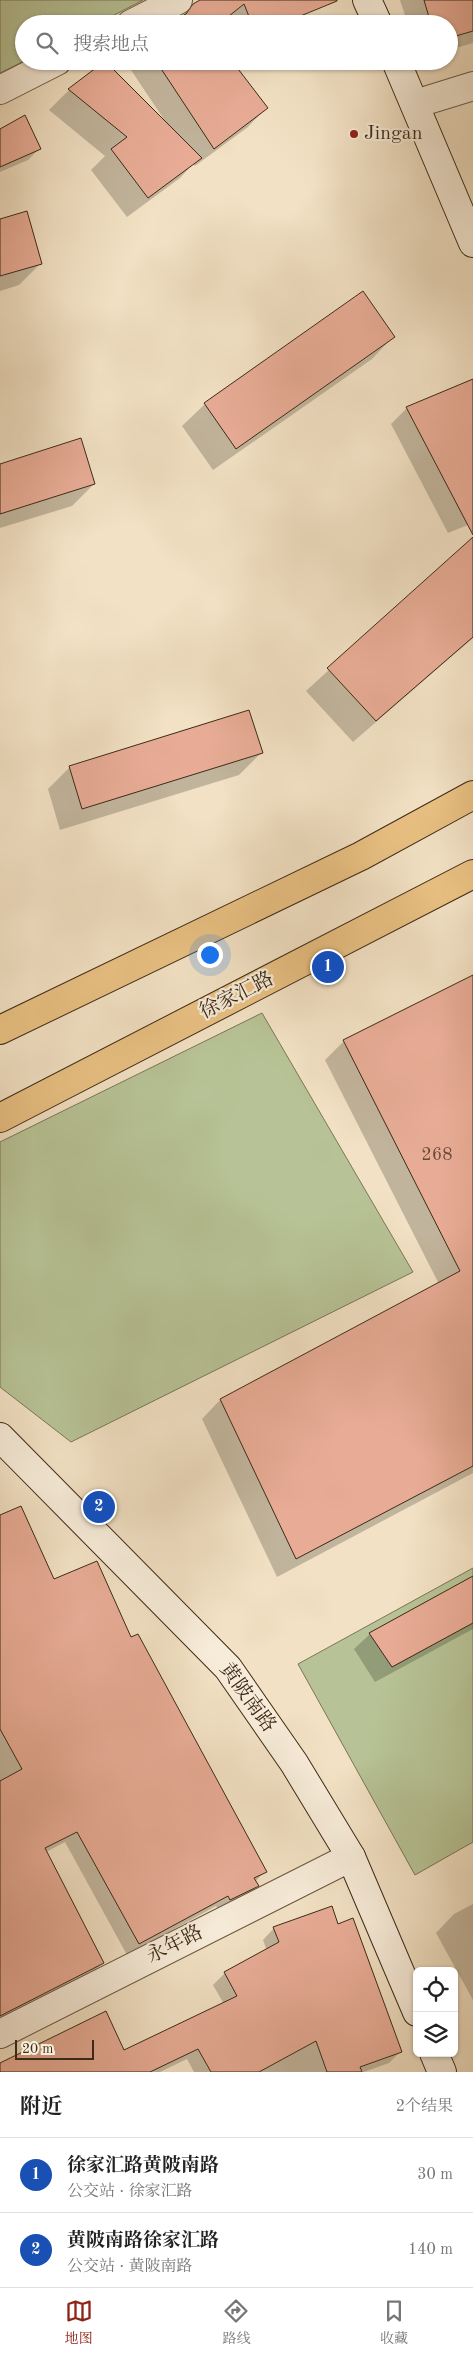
<!DOCTYPE html>
<html lang="zh">
<meta charset="utf-8">
<style>
:root{--surface:#fff;--page:#f2f2f2;--text:#222;--muted:#767676;--line:#e0e0e0;--accent:#8f2418}
body{margin:0;font-family:"Old Standard TT","Noto Serif SC",serif;background:var(--page);color:var(--text)}
.controls{position:absolute;right:15px;bottom:15px;display:grid;overflow:hidden;border-radius:8px;box-shadow:0 1px 4px #0004}
.controls button{width:45px;height:45px;display:grid;place-items:center;padding:0;border:0;border-bottom:1px solid var(--line);background:var(--surface);color:var(--text);font:25px sans-serif}
.scale{position:absolute;left:15px;bottom:12px;width:79px;box-sizing:border-box;padding-left:5px;border:2px solid #3d2a17;border-top:0;font-size:14px;line-height:18px;white-space:nowrap;color:#3d2a17;-webkit-text-stroke:4px #f7ecd9;paint-order:stroke}
.you{position:absolute;left:209px;top:954px;width:18px;height:18px;margin:-12px;border:4px solid #fff;border-radius:50%;background:#1a73e8;box-shadow:0 0 0 8px #1a73e833}
.badge{display:grid;place-items:center;width:32px;height:32px;border-radius:50%;background:var(--accent);color:#fff;font-size:16px;font-weight:700}
.pin{position:absolute;translate:-50% -50%;border:2px solid #fff;box-shadow:0 1px 5px #0006}
.list{margin:0;padding:0;list-style:none}
h2{display:flex;justify-content:space-between;align-items:center;height:65px;margin:0;padding:0 20px;font-size:21px}
h2 small{font-size:16px;font-weight:400;color:var(--muted)}
.list li{display:grid;grid-template-columns:32px 1fr auto;gap:15px;align-items:center;box-sizing:border-box;height:75px;padding:0 20px;border-top:1px solid var(--line)}
.list b{display:block;font-size:19px;white-space:nowrap}
.list p{margin:0;font-size:16px;white-space:nowrap;color:var(--muted)}
.list em{font-size:16px;font-style:normal;color:var(--muted)}
.icon{flex:none;width:28px;height:28px;fill:none;stroke:currentColor;stroke-width:2;stroke-linecap:round;stroke-linejoin:round}
.map{position:relative;flex:none;width:473px;height:2072px;overflow:hidden}
.search{position:absolute;background:var(--surface);box-shadow:0 1px 4px #0004;left:15px;right:15px;top:15px;height:55px;display:flex;align-items:center;gap:12px;box-sizing:border-box;padding:0 18px;border-radius:28px;color:var(--muted);font-size:19px}
.sheet{height:215px;background:var(--surface)}
nav{display:flex;justify-content:space-around;align-items:center;box-sizing:border-box;height:70px;border-top:1px solid var(--line);background:var(--surface);font-size:14px;color:var(--muted)}
nav a{display:grid;justify-items:center;gap:2px}
nav .on{color:var(--accent)}
.map>svg:first-child{display:block}
.green{fill:#b7c396;stroke:#7a7656}
.shadow{fill:#0003}
.building{fill:#e8ac96;stroke:#3d2a17}
.lines{fill:none;stroke-linecap:round;stroke-linejoin:round}
.street-casing{stroke:#6a5842;stroke-width:30}
.secondary-casing{stroke:#3d2a17;stroke-width:30}
.primary-casing{stroke:#3d2a17;stroke-width:30}
.street{stroke:#f7ecd9;stroke-width:28}
.secondary{stroke:#f7ecd9;stroke-width:28}
.primary{stroke:#e9c082;stroke-width:28}
.poi-dot{fill:#8f2418;stroke:#f7ecd9;stroke-width:2}
.labels{text-anchor:middle;dominant-baseline:central;stroke-width:4.5;stroke-linejoin:round;paint-order:stroke}
.number-label{font-size:18px;fill:#684a37}
.poi-label{font-size:20px;fill:#3d2a17;stroke:#f7ecd9;text-anchor:start}
.street-label{font-size:20px;fill:#3d2a17;stroke:#f7ecd9}
</style>
<div class="map">
<svg width="473" height="2072" viewBox="0 0 473 2072">
<rect width="100%" height="100%" fill="#f2e1c4"/>
<filter id="stains"><feTurbulence type="fractalNoise" baseFrequency=".004" numOctaves="4"/><feColorMatrix values="0 0 0 0 .2 0 0 0 0 .09 0 0 0 0 .02 0 0 0 .5 -.17"/></filter>
<radialGradient id="worn" r=".72"><stop offset=".6" stop-color="#630" stop-opacity="0"/><stop offset="1" stop-color="#630" stop-opacity=".3"/></radialGradient>
<g class="green">
<path d="M 0,0 L 143,0 L 97,24 L 24,24 L 24,61 L 0,73 Z"/>
<path d="M 262,1013 L 413,1272 L 71,1442 L 0,1387 L 0,1142 Z"/>
<path d="M 473,1568 L 473,1842 L 415,1875 L 298,1664 Z"/>
</g>
<g class="shadow">
<path d="M 203,0 L 300,0 L 306,13 L 294,24 L 169,24 L 182,17 L 193,5 Z"/>
<path d="M 400,0 L 473,0 L 473,43 L 449,50 L 449,24 L 408,24 Z"/>
<path d="M 125,61 L 230,61 L 266,108 L 248,127 L 195,166 L 193,164 L 180,178 L 127,217 L 91,170 L 105,156 L 49,110 L 69,90 L 105,63 L 165,121 Z"/>
<path d="M 0,130 L 39,149 L 28,160 L 0,172 Z"/>
<path d="M 0,221 L 41,263 L 19,285 L 0,291 Z"/>
<path d="M 363,293 L 394,336 L 372,359 L 213,470 L 182,426 L 205,404 Z"/>
<path d="M 473,380 L 473,523 L 448,533 L 391,424 L 406,409 Z"/>
<path d="M 0,465 L 94,484 L 72,506 L 0,528 Z"/>
<path d="M 473,538 L 473,638 L 353,742 L 306,691 Z"/>
<path d="M 261,753 L 239,775 L 60,830 L 48,789 L 70,767 Z"/>
<path d="M 473,977 L 473,1473 L 277,1577 L 202,1419 L 220,1400 L 439,1284 L 325,1060 L 344,1041 Z"/>
<path d="M 0,1516 L 53,1580 L 130,1639 L 265,1871 L 255,1882 L 257,1886 L 246,1897 L 219,1911 L 216,1906 L 127,1955 L 65,1842 L 46,1852 L 103,1963 L 91,1974 L 0,2020 Z"/>
<path d="M 473,1578 L 473,1629 L 375,1682 L 354,1649 L 370,1634 Z"/>
<path d="M 473,1904 L 473,2000 L 436,1933 L 454,1914 Z"/>
<path d="M 338,1925 L 400,2052 L 389,2063 L 364,2072 L 194,2072 L 187,2059 L 160,2072 L 0,2072 L 0,2064 L 124,2052 L 224,2004 L 213,1985 L 225,1973 L 267,1951 L 263,1940 L 274,1928 Z"/>
</g>
<g class="building">
<path d="M 200,0 L 337,0 L 337,1 L 281,24 L 252,24 L 244,4 L 219,24 L 166,24 L 186,14 L 193,4 Z"/>
<path d="M 424,0 L 473,0 L 473,31 L 449,38 L 449,24 L 431,24 Z"/>
<path d="M 105,61 L 202,158 L 148,198 L 111,149 L 127,137 L 68,89 Z"/>
<path d="M 156,61 L 232,61 L 268,108 L 214,149 Z"/>
<path d="M 25,115 L 41,149 L 0,167 L 0,129 Z"/>
<path d="M 27,211 L 42,264 L 0,276 L 0,219 Z"/>
<path d="M 363,291 L 395,337 L 236,449 L 204,403 Z"/>
<path d="M 473,379 L 473,535 L 406,407 Z"/>
<path d="M 81,438 L 95,484 L 0,514 L 0,464 Z"/>
<path d="M 473,537 L 473,637 L 376,721 L 327,668 Z"/>
<path d="M 249,710 L 263,753 L 82,809 L 69,766 Z"/>
<path d="M 473,975 L 473,1466 L 296,1559 L 220,1399 L 460,1271 L 343,1040 Z"/>
<path d="M 21,1506 L 54,1579 L 97,1561 L 131,1637 L 138,1634 L 267,1872 L 254,1878 L 259,1886 L 230,1900 L 228,1896 L 139,1944 L 77,1832 L 45,1848 L 104,1963 L 0,2016 L 0,1781 L 22,1769 L 0,1729 L 0,1515 Z"/>
<path d="M 473,1576 L 473,1623 L 392,1667 L 369,1633 Z"/>
<path d="M 332,1906 L 338,1924 L 353,1918 L 402,2052 L 360,2067 L 362,2072 L 327,2072 L 316,2041 L 259,2072 L 211,2072 L 198,2049 L 150,2072 L 0,2072 L 0,2063 L 106,2011 L 124,2050 L 237,1996 L 224,1972 L 279,1942 L 273,1927 Z"/>
</g>
<g class="lines">
<defs>
<g id="street">
<path d="M 131,24 L 178,0"/>
<path d="M 0,90 L 57,61"/>
<path d="M 415,104 L 473,86"/>
<path d="M 0,2034 L 351,1857"/>
</g>
<g id="secondary">
<path d="M 367,0 L 378,24"/>
<path d="M 396,61 L 473,243"/>
<path d="M 0,1437 L 228,1668 L 294,1763 L 351,1857 L 417,2012"/>
<path d="M 434,2053 L 442,2072"/>
</g>
<g id="primary">
<path d="M 0,1030 L 361,856 L 473,795"/>
<path d="M 0,1118 L 473,874"/>
</g>
</defs>
<use href="#street" class="street-casing"/>
<use href="#secondary" class="secondary-casing"/>
<use href="#primary" class="primary-casing"/>
<use href="#street" class="street"/>
<use href="#secondary" class="secondary"/>
<use href="#primary" class="primary"/>
</g>
<circle class="poi-dot" cx="354" cy="134" r="5"/>
<g class="labels">
<g class="number-label">
<text x="437" y="1155">268</text>
</g>
<g class="poi-label">
<text x="364" y="134">Jingan</text>
</g>
<g class="street-label">
<text transform="translate(237 996) rotate(-27)">徐家汇路</text>
<text transform="translate(247 1698) rotate(54)">黄陂南路</text>
<text transform="translate(175 1945) rotate(-27)">永年路</text>
</g>
</g>
<rect width="100%" height="100%" filter="url(#stains)"/>
<rect width="100%" height="100%" fill="url(#worn)"/>
</svg>
<div class="controls">
<button><svg class="icon" aria-label="locate" viewBox="0 0 24 24"><circle cx="12" cy="12" r="6"/><path d="M12 2v4M12 18v4M2 12h4M18 12h4"/></svg></button>
<button><svg class="icon" aria-label="layers" viewBox="0 0 24 24"><path d="M12 4l9 5-9 5-9-5zM3 14l9 5 9-5"/></svg></button>
</div>
<div class="scale">20 m</div>
<div class="you"></div>
<div class="pin badge" style="left:328px;top:967px;background:#1a4fb4">1</div>
<div class="pin badge" style="left:99px;top:1507px;background:#1a4fb4">2</div>
<div class="search"><svg class="icon" aria-label="search" viewBox="0 0 24 24"><circle cx="10" cy="10" r="6"/><path d="M15 15l6 6"/></svg>搜索地点</div>
</div>
<section class="sheet">
<h2>附近<small>2个结果</small></h2>
<ul class="list">
<li><span class="badge" style="background:#1a4fb4">1</span><div><b>徐家汇路黄陂南路</b><p>公交站 · 徐家汇路</p></div><em>30 m</em></li>
<li><span class="badge" style="background:#1a4fb4">2</span><div><b>黄陂南路徐家汇路</b><p>公交站 · 黄陂南路</p></div><em>140 m</em></li>
</ul>
</section>
<nav>
<a class="on"><svg class="icon" aria-label="map" viewBox="0 0 24 24"><path d="M3 6l6-2 6 2 6-2v14l-6 2-6-2-6 2zM9 4v14M15 6v14"/></svg>地图</a>
<a><svg class="icon" aria-label="directions" viewBox="0 0 24 24"><path d="M12 3l9 9-9 9-9-9zM9 14v-3h6M13 9l2 2-2 2"/></svg>路线</a>
<a><svg class="icon" aria-label="saved" viewBox="0 0 24 24"><path d="M7 4h10v16l-5-4-5 4z"/></svg>收藏</a>
</nav>
